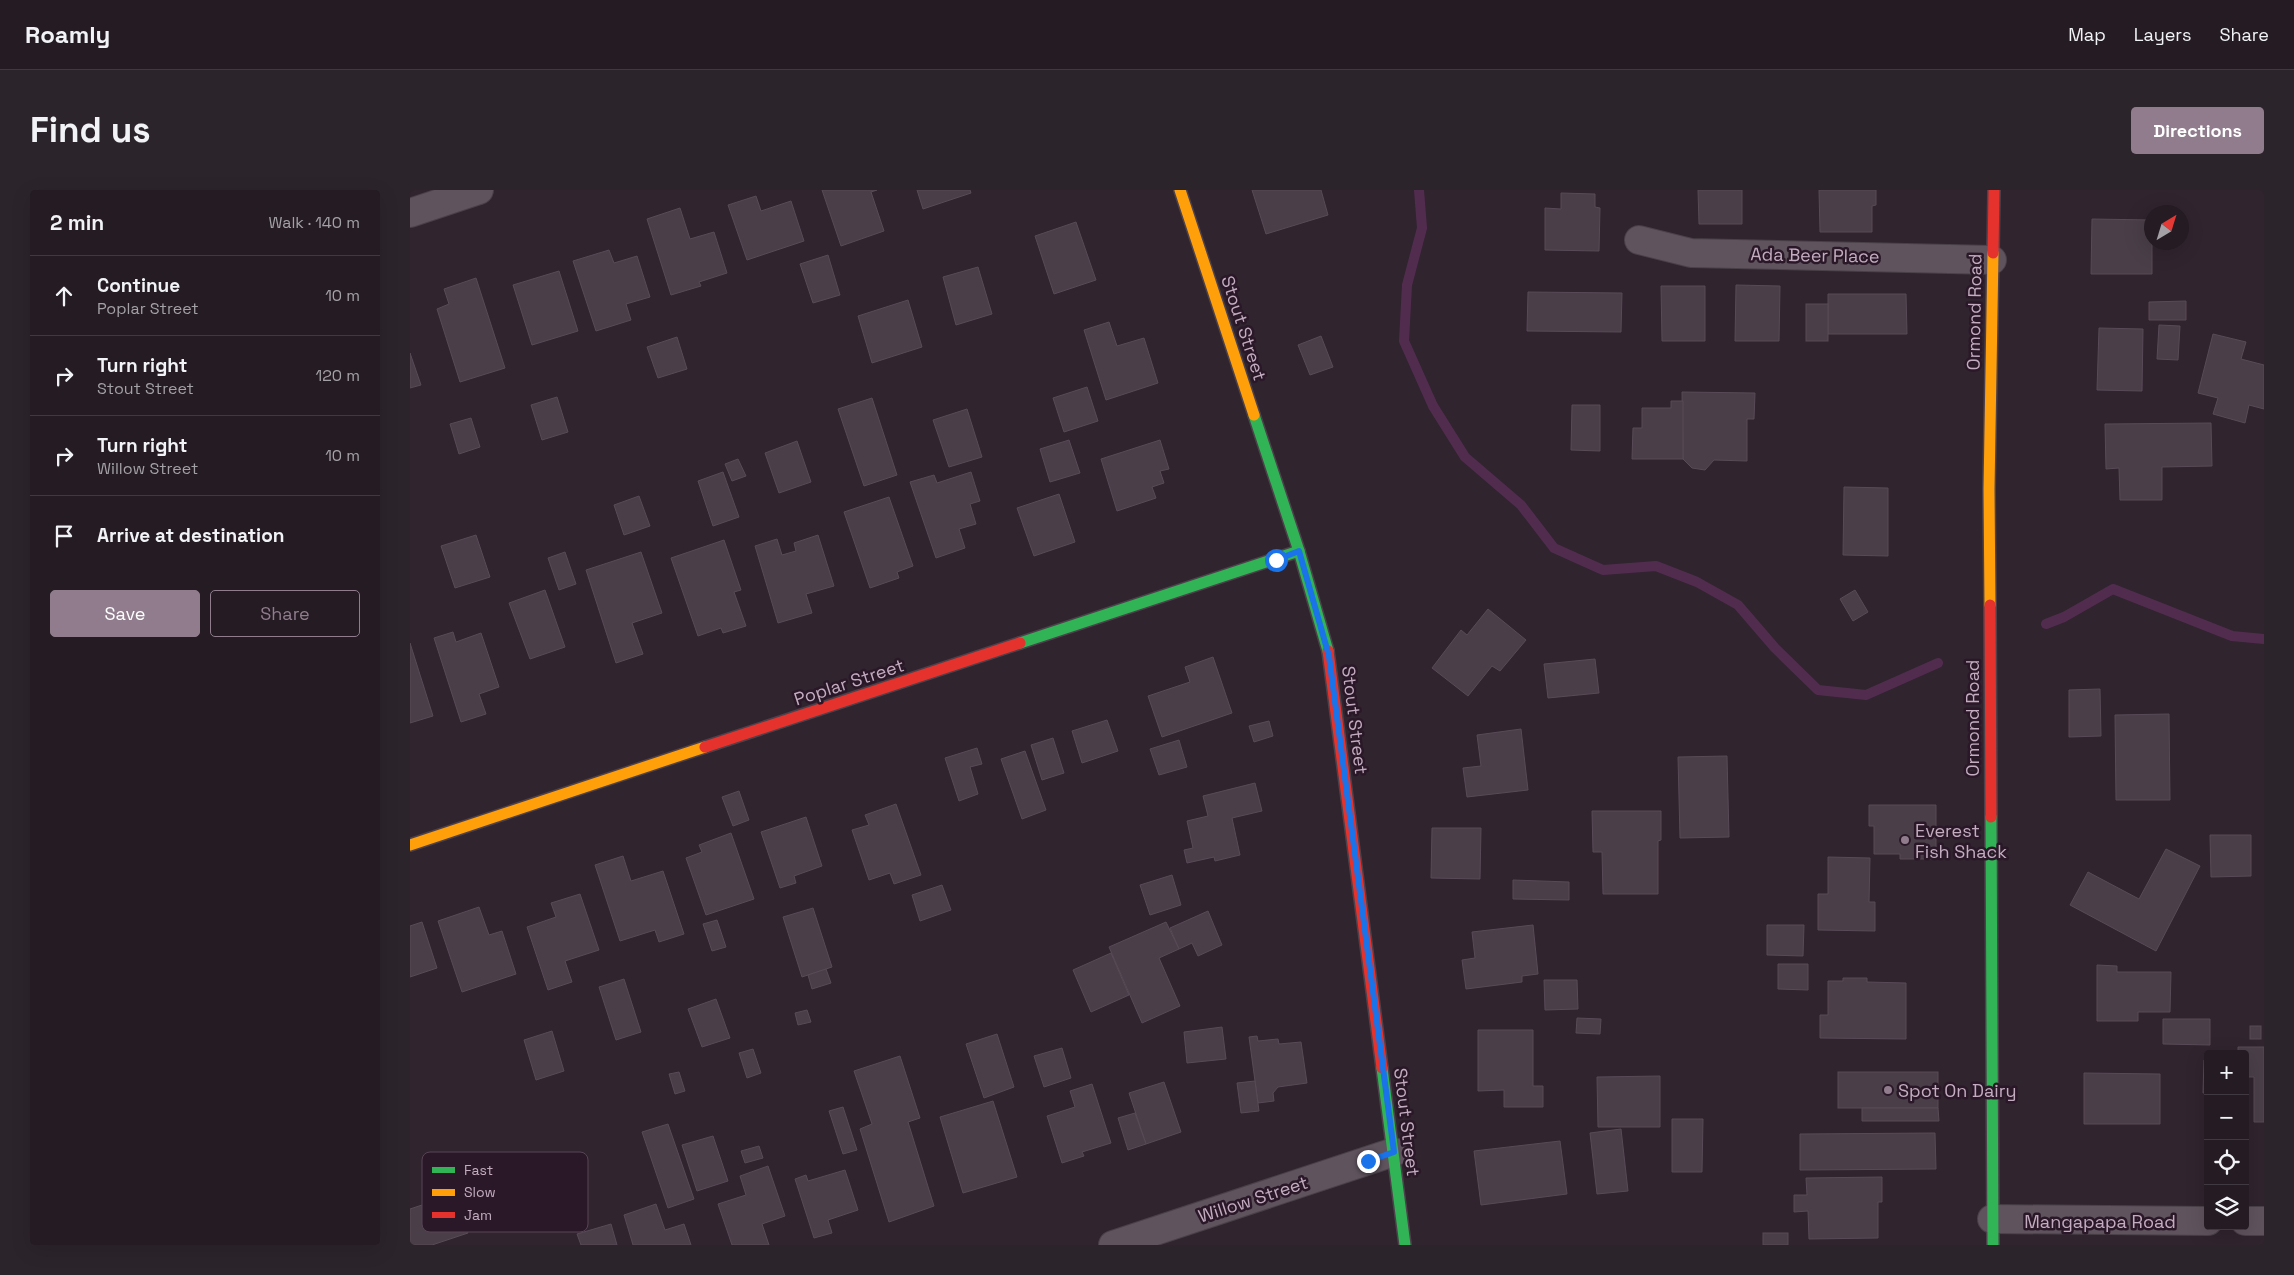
<!DOCTYPE html>
<meta charset="utf-8">
<style>
:root{--surface:#241b23;--page:#2c242b;--text:#f1f3f6;--muted:#a3a1a6;--line:#413941;--accent:#907c8d}
body{margin:0;font-family:"Space Grotesk",sans-serif;background:var(--page);color:var(--text)}
.controls{position:absolute;right:15px;bottom:15px;display:grid;overflow:hidden;border-radius:5px;box-shadow:0 5px 20px #0002}
.controls button{width:45px;height:45px;display:grid;place-items:center;padding:0;border:0;border-bottom:1px solid var(--line);background:var(--surface);color:var(--text);font:25px sans-serif}
.compass{position:absolute;left:1734px;top:15px;width:45px;height:45px;border-radius:50%;background:var(--surface);box-shadow:0 5px 20px #0002;rotate:38deg}
.stop{position:absolute;width:15px;height:15px;margin:-11px;border:4px solid #1a73e8;border-radius:50%;background:#fff}
.stop.end{background:#1a73e8;border-color:#fff;box-shadow:0 1px 5px #0008}
.list{margin:0;padding:0;list-style:none}
h2{display:flex;justify-content:space-between;align-items:center;height:65px;margin:0;padding:0 20px;font-size:21px}
h2 small{font-size:16px;font-weight:400;color:var(--muted)}
.list li{display:grid;grid-template-columns:32px 1fr auto;gap:15px;align-items:center;box-sizing:border-box;height:80px;padding:0 20px;border-top:1px solid var(--line)}
.list b{display:block;font-size:19px;white-space:nowrap}
.list p{margin:0;font-size:16px;white-space:nowrap;color:var(--muted)}
.list em{font-size:16px;font-style:normal;color:var(--muted)}
.actions{display:flex;gap:10px;padding:15px 20px}
.actions a{flex:1;padding:11px 0;border:1px solid var(--accent);border-radius:5px;text-align:center;font-size:18px;color:var(--accent)}
.actions .main{background:var(--accent);color:#fff}
.icon{flex:none;width:28px;height:28px;fill:none;stroke:currentColor;stroke-width:2;stroke-linecap:round;stroke-linejoin:round}
.map{position:relative;flex:none;width:1854px;height:1055px;overflow:hidden;border-radius:5px}
header{display:flex;align-items:center;gap:30px;box-sizing:border-box;height:70px;padding:0 25px;background:var(--surface);border-bottom:1px solid var(--line)}
header strong{font-size:24px}
nav{display:flex;gap:28px;margin-inline-start:auto;font-size:18px}
.intro{display:flex;align-items:center;justify-content:space-between;box-sizing:border-box;height:120px;padding:0 30px}
h1{margin:0;font-size:35px}
.button{padding:12px 22px;border-radius:5px;background:var(--accent);color:#fff;font-size:18px;font-weight:700}
main{display:flex;gap:30px;padding:0 30px}
aside{flex:1;background:var(--surface);border-radius:5px;box-shadow:0 5px 20px #0002}
.map>svg:first-child{display:block}
.lines{fill:none;stroke-linecap:round;stroke-linejoin:round}
.stream{stroke:#522c4f;stroke-width:10}
.building{fill:#4a3f49;stroke:#584b57}
.street-casing{stroke:#494048;stroke-width:30}
.fast-casing{stroke:#4d414c;stroke-width:14}
.slow-casing{stroke:#4d414c;stroke-width:14}
.jam-casing{stroke:#4d414c;stroke-width:14}
.street{stroke:#5f535e;stroke-width:28}
.fast{stroke:#30b455;stroke-width:11}
.slow{stroke:#ff9f0a;stroke-width:11}
.jam{stroke:#e5322d;stroke-width:11}
.route{stroke:#1a73e8;stroke-width:6}
.poi-dot{fill:#907c8d;stroke:#2a1828;stroke-width:2}
.labels{text-anchor:middle;dominant-baseline:central;stroke-width:5;stroke-linejoin:round;paint-order:stroke}
.street-label{font-size:18px;fill:#c3acc0;stroke:#2a1828}
.poi-label{font-size:18px;fill:#c3acc0;stroke:#2a1828;text-anchor:start}
.key{fill:#2a1828;stroke:#584456;stroke-width:1}
.key-label{font-size:14px;fill:#c3acc0}
</style>
<header>
<strong>Roamly</strong>
<nav><a>Map</a><a>Layers</a><a>Share</a></nav>
</header>
<div class="intro"><h1>Find us</h1><a class="button">Directions</a></div>
<main>
<aside>
<h2>2 min<small>Walk · 140 m</small></h2>
<ul class="list">
<li><svg class="icon" aria-label="ahead" viewBox="0 0 24 24"><path d="M12 20V5M6 11l6-6 6 6"/></svg><div><b>Continue</b><p>Poplar Street</p></div><em>10 m</em></li>
<li><svg class="icon" aria-label="right" viewBox="0 0 24 24"><path d="M7 20v-9h11M14 6l5 5-5 5"/></svg><div><b>Turn right</b><p>Stout Street</p></div><em>120 m</em></li>
<li><svg class="icon" aria-label="right" viewBox="0 0 24 24"><path d="M7 20v-9h11M14 6l5 5-5 5"/></svg><div><b>Turn right</b><p>Willow Street</p></div><em>10 m</em></li>
<li><svg class="icon" aria-label="arrive" viewBox="0 0 24 24"><path d="M6 21V4h12l-3 4 3 4H6"/></svg><div><b>Arrive at destination</b></div></li>
</ul>
<div class="actions"><a class="main">Save</a><a>Share</a></div>
</aside>
<div class="map">
<svg width="1854" height="1055" viewBox="0 0 1854 1055">
<rect width="100%" height="100%" fill="#30242f"/>
<g class="lines">
<g class="stream">
<path d="M 1009,0 L 1012,38 L 997,95 L 994,151 L 1023,216 L 1055,267 L 1111,315 L 1144,358 L 1193,380 L 1246,376 L 1287,392 L 1328,415 L 1365,458 L 1408,500 L 1456,505 L 1528,473"/>
<path d="M 1636,434 L 1654,427 L 1703,399 L 1822,446 L 1854,449"/>
</g>
</g>
<g class="building">
<path d="M 412,0 L 467,0 L 461,2 L 474,41 L 431,56 Z"/>
<path d="M 507,0 L 560,0 L 561,3 L 513,19 Z"/>
<path d="M 842,0 L 911,0 L 918,25 L 856,44 Z"/>
<path d="M 1288,0 L 1332,0 L 1332,34 L 1289,34 Z"/>
<path d="M 1409,0 L 1466,0 L 1466,15 L 1462,16 L 1462,42 L 1410,42 Z"/>
<path d="M 1151,3 L 1185,4 L 1185,17 L 1190,18 L 1189,61 L 1135,60 L 1135,18 L 1151,19 Z"/>
<path d="M 346,6 L 351,21 L 381,11 L 394,51 L 337,70 L 318,15 Z"/>
<path d="M 270,18 L 280,49 L 304,42 L 317,83 L 289,92 L 291,96 L 261,105 L 237,29 Z"/>
<path d="M 1682,29 L 1742,30 L 1742,84 L 1681,84 Z"/>
<path d="M 666,32 L 686,90 L 644,104 L 625,46 Z"/>
<path d="M 199,60 L 204,73 L 227,66 L 240,107 L 216,114 L 221,130 L 186,141 L 163,71 Z"/>
<path d="M 418,65 L 430,105 L 403,113 L 390,74 Z"/>
<path d="M 568,77 L 582,124 L 546,135 L 533,87 Z"/>
<path d="M 149,81 L 168,141 L 122,155 L 103,95 Z"/>
<path d="M 66,88 L 95,178 L 50,192 L 27,119 L 39,114 L 34,99 Z"/>
<path d="M 1326,95 L 1370,96 L 1369,151 L 1325,151 Z"/>
<path d="M 1251,96 L 1295,96 L 1295,151 L 1252,151 Z"/>
<path d="M 1118,102 L 1212,103 L 1211,142 L 1117,141 Z"/>
<path d="M 1418,104 L 1496,104 L 1497,144 L 1418,144 Z"/>
<path d="M 498,110 L 512,157 L 462,173 L 448,126 Z"/>
<path d="M 1776,111 L 1776,130 L 1739,130 L 1739,112 Z"/>
<rect x="1396" y="114" width="22" height="37"/>
<path d="M 699,132 L 707,156 L 734,148 L 748,193 L 696,210 L 674,140 Z"/>
<path d="M 1749,135 L 1770,136 L 1768,170 L 1747,169 Z"/>
<path d="M 1689,138 L 1733,139 L 1732,201 L 1687,200 Z"/>
<path d="M 1803,144 L 1836,152 L 1831,169 L 1854,175 L 1854,219 L 1839,215 L 1835,233 L 1803,224 L 1808,208 L 1788,203 Z"/>
<path d="M 911,146 L 923,177 L 900,185 L 888,155 Z"/>
<path d="M 267,147 L 277,179 L 248,188 L 237,157 Z"/>
<path d="M 0,163 L 11,195 L 0,198 Z"/>
<path d="M 677,197 L 688,231 L 654,242 L 643,208 Z"/>
<path d="M 1272,202 L 1345,203 L 1344,229 L 1337,229 L 1337,271 L 1304,270 L 1295,280 L 1282,278 L 1273,269 Z"/>
<path d="M 147,207 L 158,242 L 132,250 L 121,215 Z"/>
<path d="M 462,208 L 487,285 L 454,296 L 428,219 Z"/>
<path d="M 1261,211 L 1273,211 L 1273,269 L 1222,269 L 1223,238 L 1232,238 L 1232,218 L 1261,218 Z"/>
<path d="M 1162,215 L 1190,215 L 1190,261 L 1161,260 Z"/>
<path d="M 557,219 L 572,267 L 539,277 L 523,230 Z"/>
<path d="M 61,228 L 70,257 L 49,264 L 40,234 Z"/>
<path d="M 1801,233 L 1802,276 L 1752,277 L 1752,310 L 1710,310 L 1709,278 L 1696,279 L 1695,234 Z"/>
<path d="M 659,250 L 670,283 L 640,292 L 630,259 Z"/>
<path d="M 750,250 L 759,279 L 750,281 L 754,293 L 742,297 L 746,308 L 707,321 L 691,269 Z"/>
<path d="M 387,251 L 401,292 L 369,303 L 355,263 Z"/>
<path d="M 328,269 L 336,286 L 322,291 L 315,274 Z"/>
<path d="M 313,282 L 329,327 L 303,336 L 288,291 Z"/>
<path d="M 561,282 L 570,311 L 560,314 L 566,334 L 549,339 L 555,358 L 526,368 L 500,292 L 524,285 L 527,293 Z"/>
<path d="M 1434,297 L 1478,298 L 1478,366 L 1433,365 Z"/>
<path d="M 649,304 L 665,352 L 624,366 L 607,318 Z"/>
<path d="M 229,306 L 240,336 L 214,345 L 204,315 Z"/>
<path d="M 479,307 L 503,376 L 487,382 L 489,388 L 460,398 L 434,322 Z"/>
<path d="M 66,345 L 80,387 L 45,398 L 31,356 Z"/>
<path d="M 408,345 L 424,396 L 396,404 L 402,423 L 368,433 L 345,356 L 367,349 L 372,365 L 386,361 L 384,353 Z"/>
<path d="M 314,350 L 331,400 L 324,402 L 336,436 L 313,443 L 311,438 L 288,446 L 261,368 Z"/>
<path d="M 155,362 L 166,394 L 149,400 L 138,368 Z"/>
<path d="M 231,362 L 252,423 L 222,433 L 233,464 L 206,473 L 176,380 Z"/>
<path d="M 135,400 L 155,457 L 120,469 L 99,413 Z"/>
<path d="M 1445,400 L 1458,422 L 1443,431 L 1430,409 Z"/>
<path d="M 1078,419 L 1116,450 L 1090,481 L 1082,476 L 1058,506 L 1022,478 L 1051,440 L 1057,445 Z"/>
<path d="M 43,442 L 46,452 L 71,443 L 89,497 L 69,504 L 76,524 L 51,532 L 24,448 Z"/>
<path d="M 0,453 L 23,526 L 0,533 Z"/>
<path d="M 803,467 L 822,523 L 752,547 L 738,506 L 780,492 L 775,477 Z"/>
<path d="M 1185,469 L 1189,503 L 1138,508 L 1134,474 Z"/>
<path d="M 1690,499 L 1691,546 L 1659,547 L 1659,500 Z"/>
<path d="M 1759,524 L 1760,610 L 1706,610 L 1705,525 Z"/>
<path d="M 697,530 L 708,561 L 672,573 L 662,541 Z"/>
<path d="M 859,531 L 863,546 L 844,552 L 839,536 Z"/>
<path d="M 1111,539 L 1118,600 L 1057,607 L 1053,578 L 1071,576 L 1067,545 Z"/>
<path d="M 643,548 L 654,583 L 632,590 L 621,555 Z"/>
<path d="M 769,550 L 777,577 L 749,585 L 740,559 Z"/>
<path d="M 567,558 L 572,574 L 560,577 L 568,604 L 549,611 L 535,568 Z"/>
<path d="M 615,561 L 636,620 L 612,629 L 591,569 Z"/>
<path d="M 1317,566 L 1319,647 L 1270,648 L 1268,567 Z"/>
<path d="M 845,593 L 852,621 L 822,628 L 830,665 L 805,671 L 804,667 L 777,673 L 774,660 L 783,658 L 777,631 L 798,626 L 793,606 Z"/>
<path d="M 329,601 L 339,630 L 323,636 L 312,607 Z"/>
<path d="M 486,614 L 511,685 L 484,694 L 480,683 L 459,690 L 442,640 L 459,635 L 455,625 Z"/>
<path d="M 1459,615 L 1526,615 L 1526,669 L 1490,669 L 1490,664 L 1464,664 L 1464,636 L 1459,636 Z"/>
<path d="M 1182,621 L 1251,621 L 1251,650 L 1248,651 L 1248,704 L 1193,704 L 1192,662 L 1183,662 Z"/>
<path d="M 396,627 L 412,676 L 384,686 L 386,693 L 370,698 L 351,642 Z"/>
<path d="M 1022,638 L 1071,638 L 1070,689 L 1021,688 Z"/>
<path d="M 321,643 L 344,709 L 296,725 L 276,668 L 292,662 L 289,655 Z"/>
<path d="M 1800,645 L 1841,645 L 1841,686 L 1801,687 Z"/>
<path d="M 1756,659 L 1790,676 L 1746,761 L 1660,715 L 1678,682 L 1729,709 Z"/>
<path d="M 213,666 L 221,691 L 253,681 L 274,744 L 249,752 L 245,740 L 210,751 L 185,675 Z"/>
<path d="M 1418,667 L 1460,668 L 1459,712 L 1465,712 L 1465,741 L 1408,740 L 1408,704 L 1418,704 Z"/>
<path d="M 762,685 L 771,715 L 740,725 L 730,695 Z"/>
<path d="M 1103,690 L 1159,692 L 1159,710 L 1103,709 Z"/>
<path d="M 532,695 L 541,720 L 510,731 L 502,705 Z"/>
<path d="M 170,704 L 189,760 L 155,771 L 162,792 L 138,800 L 117,737 L 146,727 L 141,713 Z"/>
<path d="M 69,717 L 79,745 L 92,741 L 106,784 L 52,802 L 28,731 Z"/>
<path d="M 403,718 L 422,777 L 392,787 L 373,727 Z"/>
<path d="M 798,721 L 812,755 L 788,766 L 782,753 L 769,759 L 760,738 Z"/>
<path d="M 307,730 L 316,757 L 302,761 L 293,734 Z"/>
<path d="M 12,732 L 27,778 L 0,787 L 0,736 Z"/>
<path d="M 756,732 L 769,759 L 749,768 L 770,816 L 732,833 L 699,757 Z"/>
<path d="M 1123,735 L 1128,784 L 1112,786 L 1112,792 L 1056,799 L 1052,770 L 1065,768 L 1062,742 Z"/>
<path d="M 1357,735 L 1394,735 L 1393,766 L 1357,765 Z"/>
<path d="M 701,763 L 719,805 L 681,822 L 663,780 Z"/>
<path d="M 1368,774 L 1398,774 L 1398,800 L 1368,799 Z"/>
<path d="M 1687,775 L 1707,776 L 1707,782 L 1761,782 L 1760,822 L 1728,822 L 1728,831 L 1687,831 Z"/>
<path d="M 416,779 L 421,793 L 402,799 L 398,785 Z"/>
<path d="M 1433,788 L 1457,788 L 1457,792 L 1496,793 L 1496,849 L 1410,848 L 1410,825 L 1418,825 L 1418,791 L 1433,791 Z"/>
<path d="M 214,789 L 231,842 L 206,850 L 189,797 Z"/>
<path d="M 1134,790 L 1167,790 L 1168,819 L 1135,820 Z"/>
<path d="M 306,809 L 320,848 L 292,857 L 278,819 Z"/>
<path d="M 397,820 L 401,832 L 388,835 L 385,823 Z"/>
<path d="M 1167,828 L 1191,829 L 1190,844 L 1166,843 Z"/>
<path d="M 1753,829 L 1800,829 L 1800,855 L 1753,854 Z"/>
<rect x="1840" y="836" width="11" height="13"/>
<path d="M 812,837 L 816,869 L 777,873 L 774,842 Z"/>
<path d="M 1068,840 L 1123,840 L 1123,896 L 1133,896 L 1133,917 L 1094,917 L 1094,900 L 1068,901 Z"/>
<path d="M 142,841 L 154,881 L 126,890 L 114,850 Z"/>
<path d="M 587,844 L 604,897 L 574,908 L 556,854 Z"/>
<path d="M 847,846 L 848,851 L 868,849 L 869,854 L 891,852 L 897,893 L 868,897 L 863,903 L 864,911 L 848,913 L 839,847 Z"/>
<path d="M 1828,857 L 1854,857 L 1854,932 L 1844,932 L 1844,887 L 1835,887 L 1835,864 L 1828,864 Z"/>
<path d="M 652,858 L 661,888 L 634,897 L 624,866 Z"/>
<path d="M 343,859 L 351,883 L 337,888 L 329,863 Z"/>
<path d="M 490,866 L 510,928 L 498,932 L 524,1016 L 479,1032 L 450,939 L 462,934 L 444,881 Z"/>
<path d="M 1794,870 L 1798,870 L 1798,903 L 1793,903 Z"/>
<path d="M 269,882 L 275,901 L 265,904 L 259,884 Z"/>
<rect x="1428" y="882" width="100" height="36"/>
<path d="M 1674,883 L 1750,884 L 1750,934 L 1674,934 Z"/>
<path d="M 1250,886 L 1250,937 L 1188,937 L 1187,887 Z"/>
<path d="M 845,891 L 849,921 L 831,923 L 827,893 Z"/>
<path d="M 754,892 L 771,942 L 736,954 L 719,903 Z"/>
<path d="M 682,894 L 701,953 L 672,962 L 674,966 L 652,973 L 637,926 L 665,917 L 660,901 Z"/>
<path d="M 583,911 L 607,987 L 553,1003 L 530,927 Z"/>
<path d="M 433,917 L 447,960 L 433,964 L 419,921 Z"/>
<path d="M 1452,918 L 1528,918 L 1529,931 L 1452,931 Z"/>
<path d="M 725,923 L 736,954 L 718,960 L 708,928 Z"/>
<path d="M 1262,929 L 1293,929 L 1292,982 L 1262,982 Z"/>
<path d="M 258,934 L 284,1009 L 258,1018 L 232,942 Z"/>
<path d="M 1211,939 L 1218,1001 L 1187,1004 L 1180,943 Z"/>
<path d="M 1525,943 L 1526,979 L 1390,980 L 1390,944 Z"/>
<path d="M 303,946 L 318,991 L 287,1001 L 272,955 Z"/>
<path d="M 1150,951 L 1157,1004 L 1071,1015 L 1064,961 Z"/>
<path d="M 349,956 L 353,968 L 335,973 L 331,961 Z"/>
<path d="M 358,976 L 375,1026 L 352,1034 L 359,1055 L 322,1055 L 308,1014 L 336,1005 L 330,986 Z"/>
<path d="M 435,980 L 448,1020 L 418,1030 L 422,1043 L 404,1048 L 385,989 L 396,985 L 398,991 Z"/>
<path d="M 1472,987 L 1472,1012 L 1468,1012 L 1468,1048 L 1399,1049 L 1398,1021 L 1384,1022 L 1384,1005 L 1397,1005 L 1396,988 Z"/>
<path d="M 45,1004 L 58,1043 L 22,1055 L 0,1055 L 0,1019 Z"/>
<path d="M 246,1014 L 255,1040 L 274,1034 L 281,1055 L 223,1055 L 214,1025 Z"/>
<path d="M 201,1034 L 207,1055 L 171,1055 L 167,1044 Z"/>
<rect x="1353" y="1043" width="25" height="12"/>
</g>
<g class="lines">
<defs>
<g id="street">
<path d="M 0,23 L 69,0"/>
<path d="M 1229,50 L 1281,63 L 1582,70"/>
<path d="M 1582,1029 L 1798,1031"/>
<path d="M 1835,1031 L 1854,1031"/>
<path d="M 703,1055 L 984,962"/>
</g>
<g id="fast">
<path d="M 844,225 L 889,361 L 918,461"/>
<path d="M 610,453 L 889,361"/>
<path d="M 1581,627 L 1583,1055"/>
<path d="M 972,878 L 995,1055"/>
</g>
<g id="slow">
<path d="M 770,0 L 844,225"/>
<path d="M 1580,415 L 1579,299 L 1583,63"/>
<path d="M 0,655 L 295,557"/>
</g>
<g id="jam">
<path d="M 1583,63 L 1584,0"/>
<path d="M 1580,415 L 1581,627"/>
<path d="M 918,461 L 972,878"/>
<path d="M 295,557 L 610,453"/>
</g>
</defs>
<use href="#street" class="street-casing"/>
<use href="#fast" class="fast-casing"/>
<use href="#slow" class="slow-casing"/>
<use href="#jam" class="jam-casing"/>
<use href="#street" class="street"/>
<use href="#fast" class="fast"/>
<use href="#slow" class="slow"/>
<use href="#jam" class="jam"/>
</g>
<g class="lines">
<path class="route" d="M 866,370 L 889,361 L 919,466 L 984,962 L 958,971"/>
</g>
<g class="poi-dot">
<circle cx="1495" cy="650" r="5"/>
<circle cx="1478" cy="900" r="5"/>
</g>
<g class="labels">
<g class="street-label">
<text transform="translate(1405 65) rotate(1)">Ada Beer Place</text>
<text transform="translate(1564 122) rotate(-89)">Ormond Road</text>
<text transform="translate(834 138) rotate(72)">Stout Street</text>
<text transform="translate(439 492) rotate(-18)">Poplar Street</text>
<text transform="translate(1562 528) rotate(-90)">Ormond Road</text>
<text transform="translate(945 530) rotate(83)">Stout Street</text>
<text transform="translate(997 932) rotate(83)">Stout Street</text>
<text transform="translate(843 1009) rotate(-18)">Willow Street</text>
<text x="1690" y="1031">Mangapapa Road</text>
</g>
<g class="poi-label">
<text x="1505" y="640">Everest<tspan x="1505" dy="21">Fish Shack</tspan></text>
<text x="1488" y="900">Spot On Dairy</text>
</g>
</g>
<rect x="12" y="962" width="166" height="80" rx="8" class="key"/>
<rect x="22" y="977" width="23" height="6" fill="#30b455"/>
<rect x="22" y="999" width="23" height="7" fill="#ff9f0a"/>
<rect x="22" y="1022" width="23" height="6" fill="#e5322d"/>
<g class="key-label">
<text x="54" y="985">Fast</text>
<text x="54" y="1007">Slow</text>
<text x="54" y="1030">Jam</text>
</g>
</svg>
<div class="controls">
<button>+</button>
<button>−</button>
<button><svg class="icon" aria-label="locate" viewBox="0 0 24 24"><circle cx="12" cy="12" r="6"/><path d="M12 2v4M12 18v4M2 12h4M18 12h4"/></svg></button>
<button><svg class="icon" aria-label="layers" viewBox="0 0 24 24"><path d="M12 4l9 5-9 5-9-5zM3 14l9 5 9-5"/></svg></button>
</div>
<svg class="compass" viewBox="-18 -18 36 36"><path d="M0-13l5 13h-10z" fill="#e53935"/><path d="M0 13l5-13h-10z" fill="#a3a1a6"/></svg>
<div class="stop" style="left:866px;top:370px"></div>
<div class="stop end" style="left:958px;top:971px"></div>
</div>
</main>
